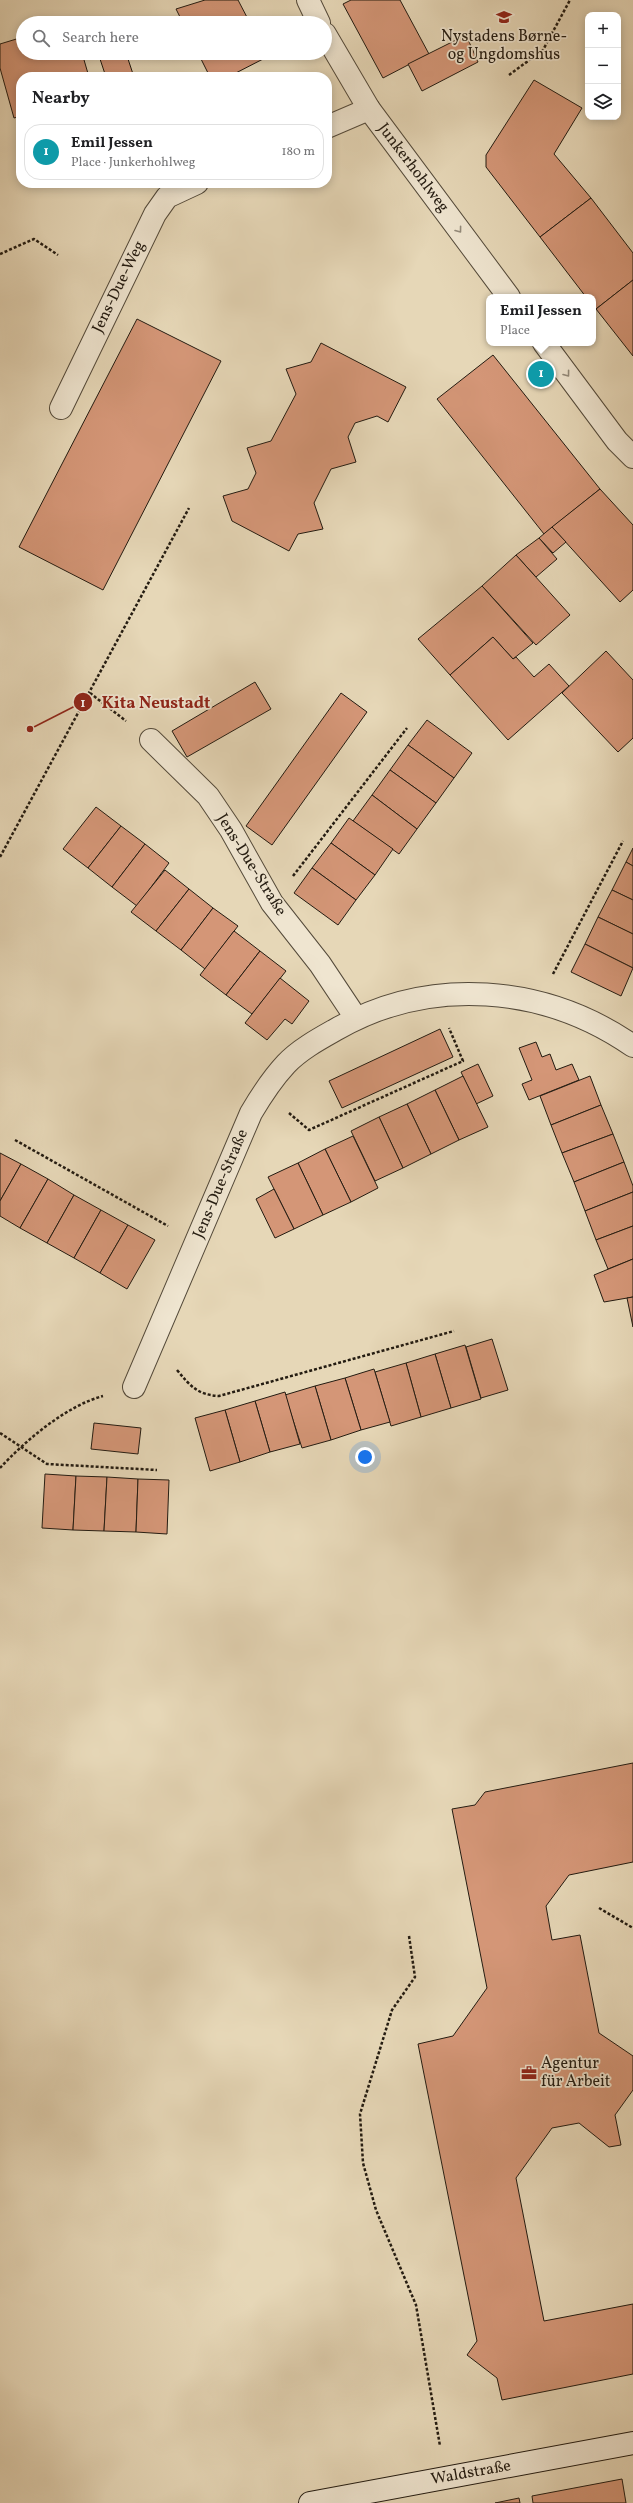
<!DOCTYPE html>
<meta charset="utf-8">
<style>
:root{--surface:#fff;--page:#f2f2f2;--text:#202124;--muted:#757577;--line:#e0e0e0;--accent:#8f2418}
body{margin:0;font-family:Vollkorn,serif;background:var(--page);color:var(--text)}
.controls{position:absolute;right:12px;top:12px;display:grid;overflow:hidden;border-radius:8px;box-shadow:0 2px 10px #0003}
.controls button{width:36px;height:36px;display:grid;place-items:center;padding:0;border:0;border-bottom:1px solid var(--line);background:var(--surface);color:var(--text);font:20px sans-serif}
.you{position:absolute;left:365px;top:1457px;width:14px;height:14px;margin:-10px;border:3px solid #fff;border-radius:50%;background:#1a73e8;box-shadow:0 0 0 6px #1a73e833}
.badge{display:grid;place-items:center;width:26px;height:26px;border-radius:50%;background:var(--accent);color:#fff;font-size:13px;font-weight:700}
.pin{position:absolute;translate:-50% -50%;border:2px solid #fff;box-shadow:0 1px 4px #0006}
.popup{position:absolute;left:486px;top:294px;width:110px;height:52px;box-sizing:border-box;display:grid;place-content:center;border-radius:8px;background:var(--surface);filter:drop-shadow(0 1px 3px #0005);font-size:13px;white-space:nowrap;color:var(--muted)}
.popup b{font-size:15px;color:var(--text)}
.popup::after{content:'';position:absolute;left:50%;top:100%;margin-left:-8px;border:8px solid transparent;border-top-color:var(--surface)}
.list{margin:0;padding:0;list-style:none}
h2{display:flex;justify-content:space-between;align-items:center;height:52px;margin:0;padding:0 16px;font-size:17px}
h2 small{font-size:13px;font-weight:400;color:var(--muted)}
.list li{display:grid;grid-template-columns:26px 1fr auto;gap:12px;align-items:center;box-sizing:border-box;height:56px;margin:0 8px 8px;padding:0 8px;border:1px solid var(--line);border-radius:16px}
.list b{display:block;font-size:15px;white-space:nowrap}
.list p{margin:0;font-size:13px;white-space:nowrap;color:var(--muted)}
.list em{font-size:13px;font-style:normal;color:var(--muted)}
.icon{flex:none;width:22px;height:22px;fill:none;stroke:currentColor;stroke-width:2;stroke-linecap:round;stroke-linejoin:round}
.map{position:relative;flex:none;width:633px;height:2503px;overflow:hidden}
.search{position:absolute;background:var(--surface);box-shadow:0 2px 10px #0003;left:16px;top:16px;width:316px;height:44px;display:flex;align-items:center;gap:10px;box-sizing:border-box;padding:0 14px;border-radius:22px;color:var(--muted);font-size:15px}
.panel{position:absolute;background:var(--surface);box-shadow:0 2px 10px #0003;left:16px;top:72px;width:316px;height:116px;border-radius:16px}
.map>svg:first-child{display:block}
.building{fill:#d49677;stroke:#231b11}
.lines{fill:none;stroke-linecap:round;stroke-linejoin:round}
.street-casing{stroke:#544a3a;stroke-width:24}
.secondary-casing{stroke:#231b11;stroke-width:24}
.path{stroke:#231b11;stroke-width:2.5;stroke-dasharray:3 2;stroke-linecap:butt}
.street{stroke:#efe5d0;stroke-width:22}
.secondary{stroke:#efe5d0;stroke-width:22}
.oneway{stroke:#938a7a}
.labels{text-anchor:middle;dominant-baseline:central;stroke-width:3.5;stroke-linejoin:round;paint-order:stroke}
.poi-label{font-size:16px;fill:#231b11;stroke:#efe5d0}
.street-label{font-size:16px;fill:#231b11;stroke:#efe5d0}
.leader{fill:none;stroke:#8f2418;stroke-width:1.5}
.callout-dot{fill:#8f2418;stroke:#efe5d0;stroke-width:1.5}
.mark-label{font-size:12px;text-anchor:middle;font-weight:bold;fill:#fff}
.callout-label{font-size:17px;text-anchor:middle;font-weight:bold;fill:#8f2418;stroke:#efe5d0;stroke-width:3.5;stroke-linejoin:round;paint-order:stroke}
</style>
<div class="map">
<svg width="633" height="2503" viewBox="0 0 633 2503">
<rect width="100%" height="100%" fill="#e6d7b7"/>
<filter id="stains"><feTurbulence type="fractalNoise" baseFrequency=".005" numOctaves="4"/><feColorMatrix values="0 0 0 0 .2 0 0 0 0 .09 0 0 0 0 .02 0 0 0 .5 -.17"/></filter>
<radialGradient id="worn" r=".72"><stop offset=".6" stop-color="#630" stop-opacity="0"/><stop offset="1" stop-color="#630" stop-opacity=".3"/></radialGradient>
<g class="building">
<path d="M 205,0 L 238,0 L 250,23 L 183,23 L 176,9 Z"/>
<path d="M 351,0 L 400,0 L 429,54 L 383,78 L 343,4 Z"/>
<path d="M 466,35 L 478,62 L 422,91 L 408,64 Z"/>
<path d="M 23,37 L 23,53 L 82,53 L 89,77 L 21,77 L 21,116 L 14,118 L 0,68 L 0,44 Z"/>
<path d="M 98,53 L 126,53 L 134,77 L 106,77 Z"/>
<path d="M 198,53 L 265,53 L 267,57 L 228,77 L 210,77 Z"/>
<path d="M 534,80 L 582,108 L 554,154 L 591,198 L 540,237 L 486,167 L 486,155 Z"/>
<path d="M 591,198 L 633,253 L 633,280 L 596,309 L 593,306 L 593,297 L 586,297 L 540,237 Z"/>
<path d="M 633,280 L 633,356 L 596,309 Z"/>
<path d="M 137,319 L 221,361 L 103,590 L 19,547 Z"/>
<path d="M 321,343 L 406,387 L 388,422 L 377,416 L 355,423 L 348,437 L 356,462 L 331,469 L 314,503 L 323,529 L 298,534 L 289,551 L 232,521 L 223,496 L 248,489 L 256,473 L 247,448 L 271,441 L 296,394 L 286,369 L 311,362 Z"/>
<path d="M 493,355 L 600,489 L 544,534 L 437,399 Z"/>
<path d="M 600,489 L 633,525 L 633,590 L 620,602 L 552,527 Z"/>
<path d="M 552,527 L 566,542 L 553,553 L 539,538 Z"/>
<path d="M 539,538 L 557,559 L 536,577 L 516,555 Z"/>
<path d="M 516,555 L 570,615 L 536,645 L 482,586 Z"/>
<path d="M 482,586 L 533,643 L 513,659 L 493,637 L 450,675 L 418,639 Z"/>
<path d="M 493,637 L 513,659 L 516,657 L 534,677 L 549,664 L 569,686 L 508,740 L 450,675 Z"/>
<path d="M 606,651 L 633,680 L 633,738 L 618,752 L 562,693 Z"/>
<path d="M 255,682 L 271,709 L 187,757 L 172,731 Z"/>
<path d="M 341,693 L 367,712 L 272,845 L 246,826 Z"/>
<path d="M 427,720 L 472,753 L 454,778 L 408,745 Z"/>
<path d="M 408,745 L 454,778 L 436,803 L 390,770 Z"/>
<path d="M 390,770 L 436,803 L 417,829 L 372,795 Z"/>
<path d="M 372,795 L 417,829 L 399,854 L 353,821 Z"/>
<path d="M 96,807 L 121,826 L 88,868 L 63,849 Z"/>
<path d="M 349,818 L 393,849 L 375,875 L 331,843 Z"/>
<path d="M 121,826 L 145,844 L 112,887 L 88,868 Z"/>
<path d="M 331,843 L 375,875 L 356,900 L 312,868 Z"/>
<path d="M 145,844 L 169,863 L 137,906 L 112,887 Z"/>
<path d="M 633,848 L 633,866 L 626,862 Z"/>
<path d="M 626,862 L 633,866 L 633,900 L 612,890 Z"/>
<path d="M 312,868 L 356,900 L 338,925 L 294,893 Z"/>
<path d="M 165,870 L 189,889 L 156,931 L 131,912 Z"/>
<path d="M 189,889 L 213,908 L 181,950 L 156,931 Z"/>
<path d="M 612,890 L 633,900 L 633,934 L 598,917 Z"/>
<path d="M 213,908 L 238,926 L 205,969 L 181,950 Z"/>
<path d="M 598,917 L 633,934 L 633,968 L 585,944 Z"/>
<path d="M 234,931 L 260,951 L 226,995 L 200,975 Z"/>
<path d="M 585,944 L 633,968 L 621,996 L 571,972 Z"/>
<path d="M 260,951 L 286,971 L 252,1014 L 226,995 Z"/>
<path d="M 280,978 L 309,1001 L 292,1024 L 285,1019 L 267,1040 L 245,1023 Z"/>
<path d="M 440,1029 L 453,1057 L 342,1108 L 329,1081 Z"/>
<path d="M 536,1042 L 542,1057 L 550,1054 L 556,1070 L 572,1064 L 579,1080 L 529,1100 L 522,1084 L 532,1080 L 519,1048 Z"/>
<path d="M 478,1064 L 493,1096 L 476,1104 L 461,1072 Z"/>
<path d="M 463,1076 L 488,1127 L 459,1140 L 435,1090 Z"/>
<path d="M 590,1076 L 601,1105 L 551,1125 L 540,1096 Z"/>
<path d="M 435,1090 L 459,1140 L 431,1154 L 407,1104 Z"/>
<path d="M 407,1104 L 431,1154 L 403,1168 L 379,1117 Z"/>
<path d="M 601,1105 L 613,1134 L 562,1153 L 551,1125 Z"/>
<path d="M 379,1117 L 403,1168 L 375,1181 L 351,1131 Z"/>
<path d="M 613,1134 L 624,1162 L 574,1182 L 562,1153 Z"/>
<path d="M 353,1136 L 378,1188 L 351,1202 L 325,1149 Z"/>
<path d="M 325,1149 L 351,1202 L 323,1215 L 298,1163 Z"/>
<path d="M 0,1153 L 21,1164 L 0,1201 Z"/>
<path d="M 624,1162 L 633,1186 L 633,1192 L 585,1211 L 574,1182 Z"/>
<path d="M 298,1163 L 323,1215 L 294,1229 L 268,1177 Z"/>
<path d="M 21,1164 L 48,1179 L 20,1228 L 0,1216 L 0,1201 Z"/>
<path d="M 48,1179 L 74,1195 L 47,1243 L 20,1228 Z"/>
<path d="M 274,1189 L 294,1229 L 275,1238 L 256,1199 Z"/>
<path d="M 633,1192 L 633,1226 L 596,1240 L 585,1211 Z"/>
<path d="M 74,1195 L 101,1210 L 74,1258 L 47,1243 Z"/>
<path d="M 101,1210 L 128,1225 L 100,1273 L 74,1258 Z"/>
<path d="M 128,1225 L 155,1240 L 127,1289 L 100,1273 Z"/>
<path d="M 633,1226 L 633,1259 L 608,1269 L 596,1240 Z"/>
<path d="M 633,1259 L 633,1297 L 604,1302 L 594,1275 Z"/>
<path d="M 633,1297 L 633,1327 L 627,1298 Z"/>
<path d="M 492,1339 L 508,1390 L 481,1398 L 466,1347 Z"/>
<path d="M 465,1345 L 481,1399 L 451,1408 L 435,1354 Z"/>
<path d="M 435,1354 L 451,1408 L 421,1417 L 406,1363 Z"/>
<path d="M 406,1363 L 421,1417 L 391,1426 L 375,1372 Z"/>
<path d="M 374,1369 L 390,1422 L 361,1430 L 345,1378 Z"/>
<path d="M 345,1378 L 361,1430 L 331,1440 L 315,1386 Z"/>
<path d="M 315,1386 L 331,1440 L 302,1448 L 285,1395 Z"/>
<path d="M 285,1392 L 300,1444 L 270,1452 L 255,1401 Z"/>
<path d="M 255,1401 L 270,1452 L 240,1462 L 225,1410 Z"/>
<path d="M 225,1410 L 240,1462 L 210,1471 L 195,1418 Z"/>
<path d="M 94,1423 L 141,1428 L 138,1454 L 91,1449 Z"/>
<path d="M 45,1474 L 76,1476 L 73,1530 L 42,1528 Z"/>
<path d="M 76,1476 L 107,1477 L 104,1531 L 73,1530 Z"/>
<path d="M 107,1477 L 138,1479 L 136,1532 L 104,1531 Z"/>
<path d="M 138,1479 L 169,1480 L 167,1534 L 136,1532 Z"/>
<path d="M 633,1763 L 633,1862 L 569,1875 L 546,1906 L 552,1940 L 580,1935 L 599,2033 L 633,2056 L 633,2090 L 615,2115 L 621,2145 L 609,2147 L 579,2123 L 552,2128 L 516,2178 L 544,2321 L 633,2304 L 633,2374 L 502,2400 L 497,2378 L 467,2355 L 477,2341 L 418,2044 L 453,2036 L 487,1988 L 452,1809 L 475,1805 L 485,1792 Z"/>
<path d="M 622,2479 L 626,2503 L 533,2503 L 532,2496 Z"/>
<path d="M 519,2498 L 520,2503 L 495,2503 Z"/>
</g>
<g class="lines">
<defs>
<g id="street">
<path d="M 308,0 L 319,23"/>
<path d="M 325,34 L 369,109 L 509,297"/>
<path d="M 327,127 L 369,109"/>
<path d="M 544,343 L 617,441 L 633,457"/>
<path d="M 61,408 L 155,214 L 167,197 L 197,183"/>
<path d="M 151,740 L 208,796 L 231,830 L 272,903 L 320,964 L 356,1018"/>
<path d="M 134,1387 L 251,1113 C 261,1096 272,1079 286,1064 C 299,1050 319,1039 335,1030 C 430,975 545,985 633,1046"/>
</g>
<path id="secondary" d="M 310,2503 L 633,2443"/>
</defs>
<use href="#street" class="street-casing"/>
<use href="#secondary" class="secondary-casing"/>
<g class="path">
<path d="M 509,75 L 543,50 L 570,0"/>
<path d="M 0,254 L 34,239 L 58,255"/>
<path d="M 90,693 L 126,721"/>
<path d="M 0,857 L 189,508"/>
<path d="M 293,876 L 407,728"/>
<path d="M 553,974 L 623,841"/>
<path d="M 289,1113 L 309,1130 L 463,1061 L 449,1028"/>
<path d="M 15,1140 L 168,1226"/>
<path d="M 177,1370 C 190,1386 198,1395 219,1396 L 454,1331"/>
<path d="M 0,1433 L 47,1464 L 157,1470"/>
<path d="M 0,1468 C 26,1440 66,1406 103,1396"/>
<path d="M 599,1908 L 633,1928"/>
<path d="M 409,1936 L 415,1977 L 392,2010 L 360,2114 L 363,2163 L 376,2210 L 416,2305 L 440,2446"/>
</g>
<use href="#street" class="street"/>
<use href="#secondary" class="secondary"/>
</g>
<defs><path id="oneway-chevron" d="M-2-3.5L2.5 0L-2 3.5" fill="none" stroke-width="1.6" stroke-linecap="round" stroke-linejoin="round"/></defs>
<g class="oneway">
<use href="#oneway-chevron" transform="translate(459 230) rotate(53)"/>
<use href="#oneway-chevron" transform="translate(567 374) rotate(53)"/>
</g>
<defs>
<symbol id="school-bare" viewBox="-9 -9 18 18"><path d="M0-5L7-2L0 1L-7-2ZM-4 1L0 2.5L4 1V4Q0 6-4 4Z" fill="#8f2418" stroke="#efe5d0" stroke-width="2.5" paint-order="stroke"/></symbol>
<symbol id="office-bare" viewBox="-9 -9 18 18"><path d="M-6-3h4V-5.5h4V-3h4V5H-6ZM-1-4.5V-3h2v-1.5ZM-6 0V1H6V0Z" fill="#8f2418" stroke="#efe5d0" stroke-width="2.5" paint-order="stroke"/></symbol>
</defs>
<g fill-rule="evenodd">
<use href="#school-bare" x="493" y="6" width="22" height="22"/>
<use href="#office-bare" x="518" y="2062" width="22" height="22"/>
</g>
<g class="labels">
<g class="poi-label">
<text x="504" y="37">Nystadens Børne-<tspan x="504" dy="18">og Ungdomshus</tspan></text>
<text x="541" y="2064" text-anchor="start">Agentur<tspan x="541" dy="18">für Arbeit</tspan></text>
</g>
<g class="street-label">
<text transform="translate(413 168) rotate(53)">Junkerhohlweg</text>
<text transform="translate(119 287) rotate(-64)">Jens-Due-Weg</text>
<text transform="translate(251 865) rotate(58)">Jens-Due-Straße</text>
<text transform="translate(221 1184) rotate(-67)">Jens-Due-Straße</text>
<text transform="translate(471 2473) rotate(-10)">Waldstraße</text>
</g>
</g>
<path class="leader" d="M30 729L83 702"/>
<g class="callout-dot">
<circle cx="30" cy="729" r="4"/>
<circle cx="83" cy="702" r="10"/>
</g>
<g class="mark-label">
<text x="83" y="707">1</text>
</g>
<g class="callout-label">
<text x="156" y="708">Kita Neustadt</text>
</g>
<rect width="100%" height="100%" filter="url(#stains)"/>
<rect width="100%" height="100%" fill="url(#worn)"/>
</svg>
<div class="controls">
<button>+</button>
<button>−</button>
<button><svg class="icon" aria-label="layers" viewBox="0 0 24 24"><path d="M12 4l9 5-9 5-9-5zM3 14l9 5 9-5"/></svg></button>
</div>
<div class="you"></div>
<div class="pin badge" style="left:541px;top:374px;background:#0f9aa8">1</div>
<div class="popup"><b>Emil Jessen</b>Place</div>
<div class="search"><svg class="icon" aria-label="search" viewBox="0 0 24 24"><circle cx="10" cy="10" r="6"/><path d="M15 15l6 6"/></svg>Search here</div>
<section class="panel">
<h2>Nearby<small></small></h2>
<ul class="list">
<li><span class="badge" style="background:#0f9aa8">1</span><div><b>Emil Jessen</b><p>Place · Junkerhohlweg</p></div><em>180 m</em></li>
</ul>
</section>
</div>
